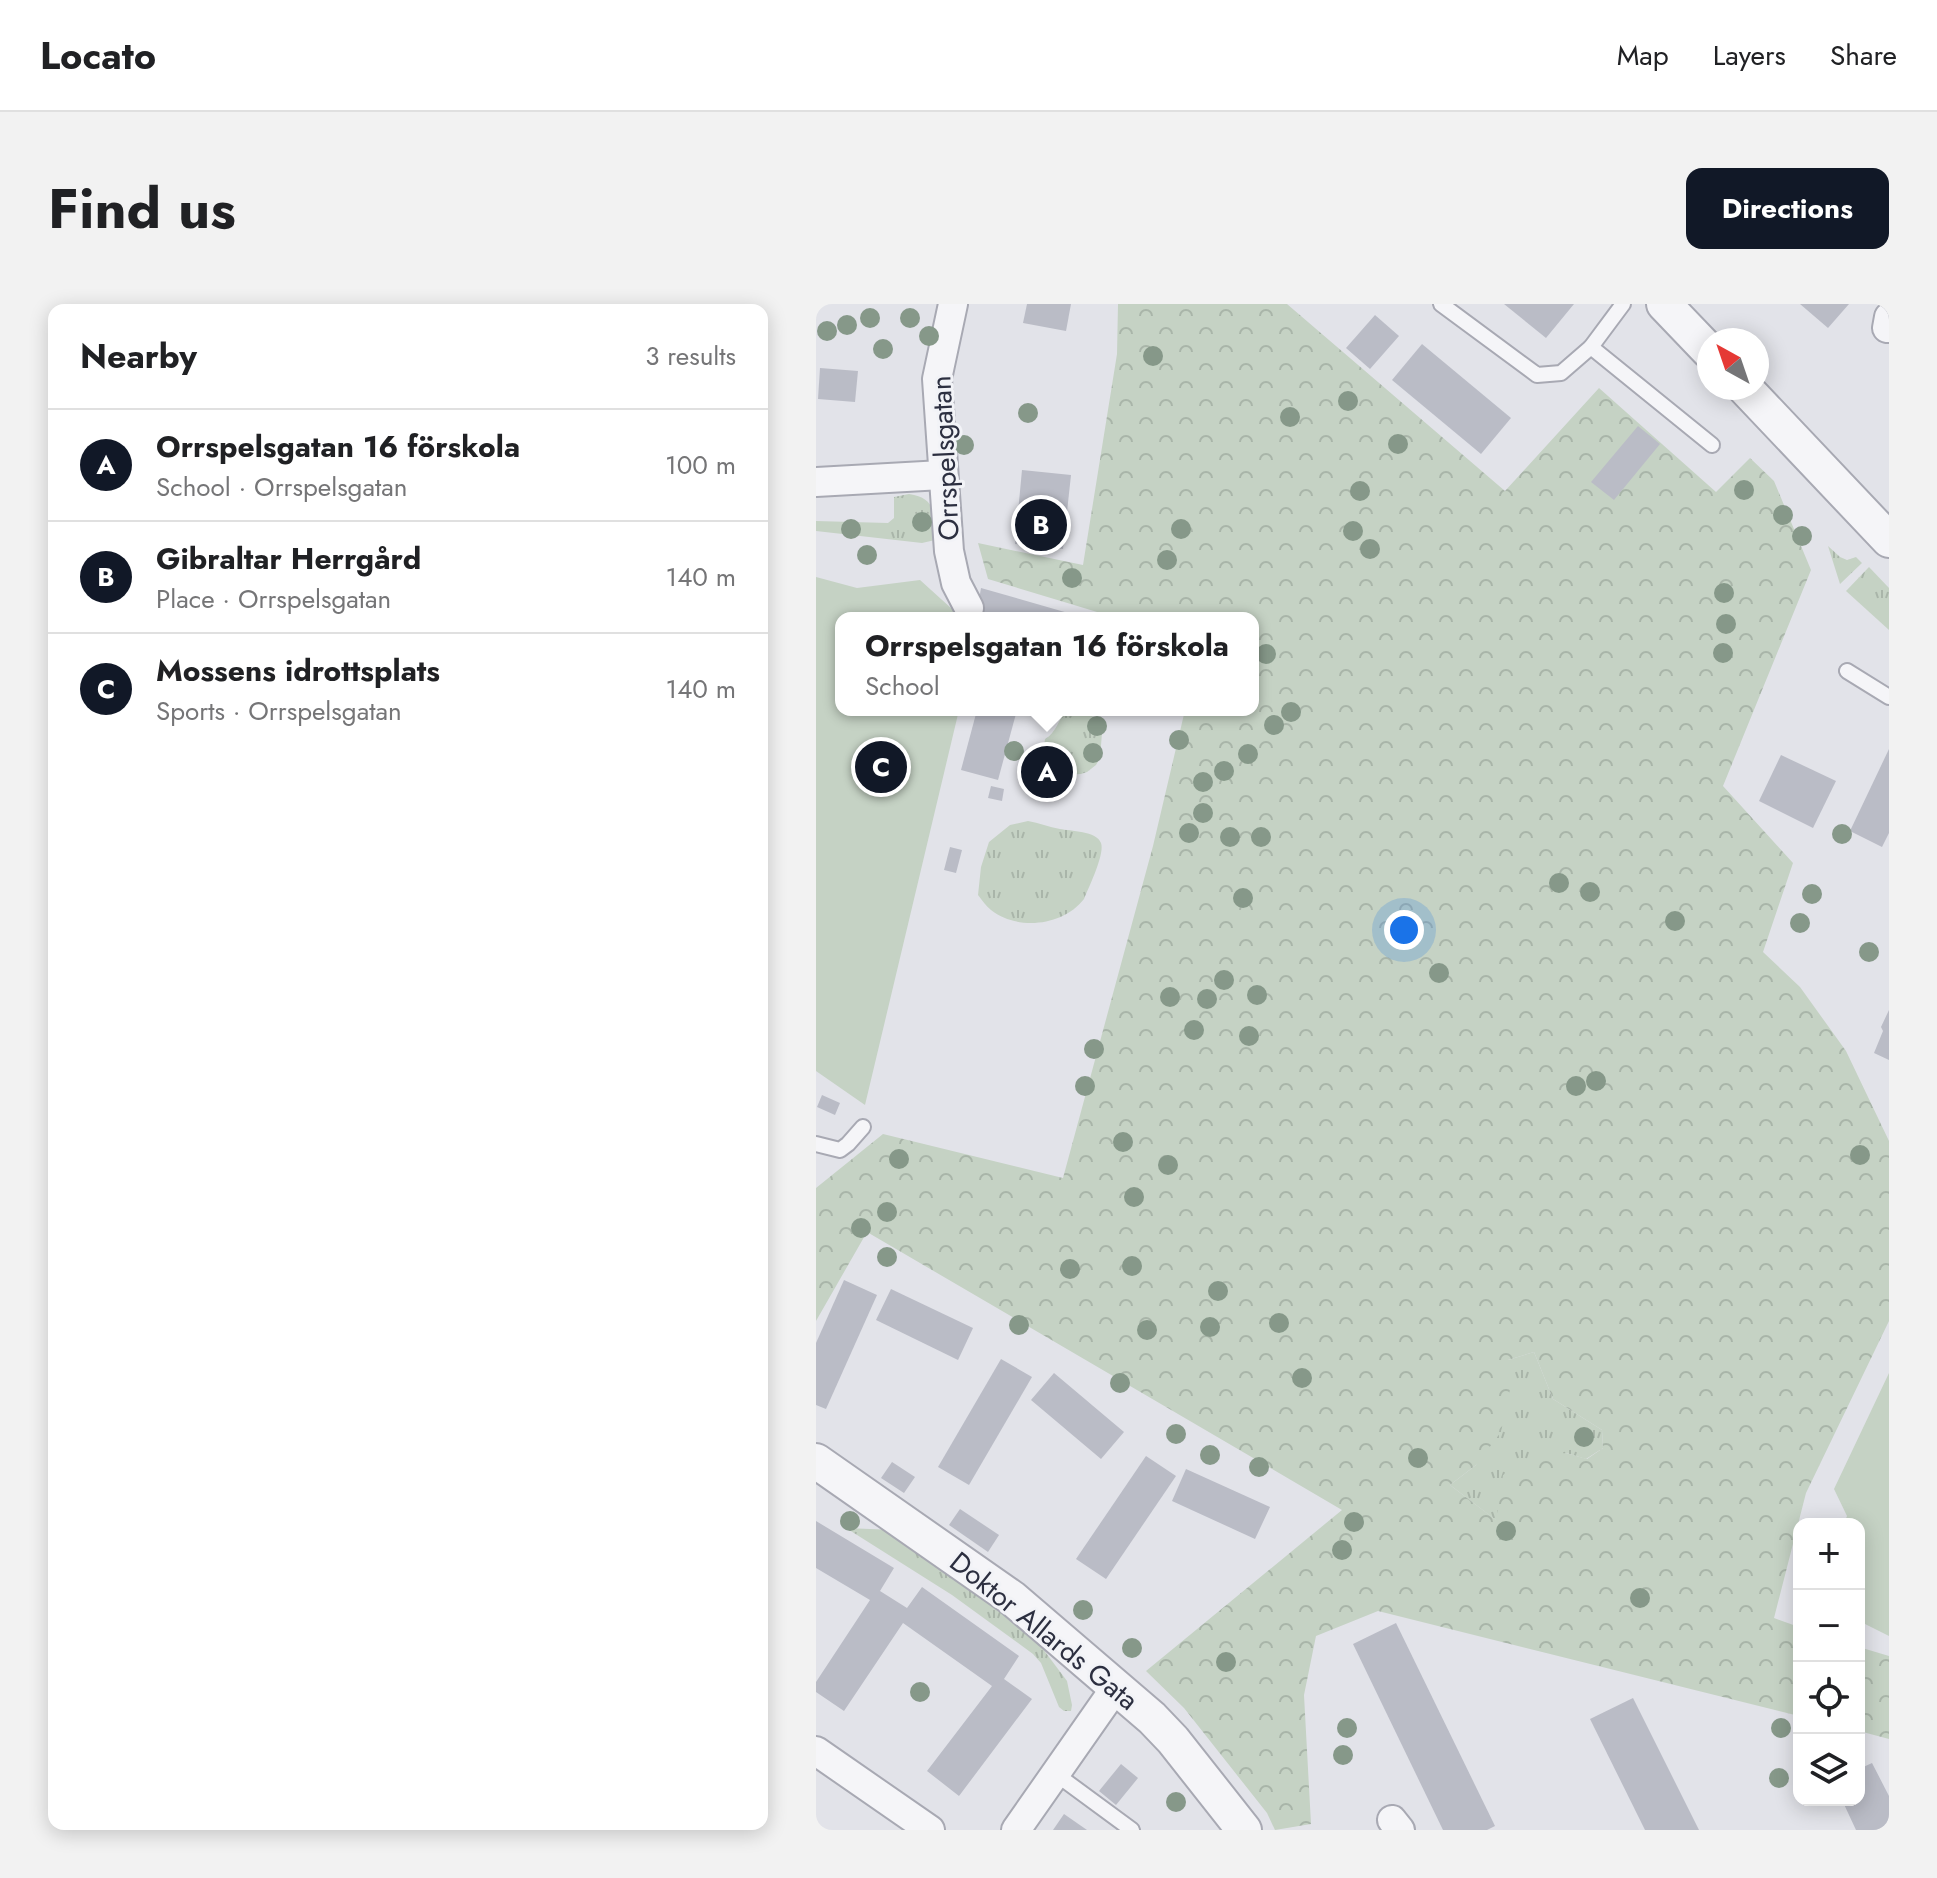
<!DOCTYPE html>
<meta charset="utf-8">
<style>
:root{--surface:#fff;--page:#f2f2f2;--text:#202124;--muted:#757577;--line:#e0e0e0;--accent:#111827}
body{margin:0;font-family:Jost,sans-serif;background:var(--page);color:var(--text)}
.controls{position:absolute;right:24px;bottom:24px;display:grid;overflow:hidden;border-radius:16px;box-shadow:0 4px 20px #0003}
.controls button{width:72px;height:72px;display:grid;place-items:center;padding:0;border:0;border-bottom:2px solid var(--line);background:var(--surface);color:var(--text);font:40px sans-serif}
.compass{position:absolute;left:881px;top:24px;width:72px;height:72px;border-radius:50%;background:var(--surface);box-shadow:0 4px 20px #0003;rotate:320deg}
.you{position:absolute;left:588px;top:626px;width:28px;height:28px;margin:-20px;border:6px solid #fff;border-radius:50%;background:#1a73e8;box-shadow:0 0 0 12px #1a73e833}
.badge{display:grid;place-items:center;width:52px;height:52px;border-radius:50%;background:var(--accent);color:#fff;font-size:26px;font-weight:700}
.pin{position:absolute;translate:-50% -50%;border:4px solid #fff;box-shadow:0 2px 8px #0006}
.popup{position:absolute;left:19px;top:308px;width:424px;height:104px;box-sizing:border-box;display:grid;place-content:center;border-radius:16px;background:var(--surface);filter:drop-shadow(0 2px 6px #0005);font-size:26px;white-space:nowrap;color:var(--muted)}
.popup b{font-size:30px;color:var(--text)}
.popup::after{content:'';position:absolute;left:50%;top:100%;margin-left:-16px;border:16px solid transparent;border-top-color:var(--surface)}
.list{margin:0;padding:0;list-style:none}
h2{display:flex;justify-content:space-between;align-items:center;height:104px;margin:0;padding:0 32px;font-size:34px}
h2 small{font-size:26px;font-weight:400;color:var(--muted)}
.list li{display:grid;grid-template-columns:52px 1fr auto;gap:24px;align-items:center;box-sizing:border-box;height:112px;padding:0 32px;border-top:2px solid var(--line)}
.list b{display:block;font-size:30px;white-space:nowrap}
.list p{margin:0;font-size:26px;white-space:nowrap;color:var(--muted)}
.list em{font-size:26px;font-style:normal;color:var(--muted)}
.icon{flex:none;width:44px;height:44px;fill:none;stroke:currentColor;stroke-width:2;stroke-linecap:round;stroke-linejoin:round}
.map{position:relative;flex:none;width:1073px;height:1526px;overflow:hidden;border-radius:16px}
header{display:flex;align-items:center;gap:48px;box-sizing:border-box;height:112px;padding:0 40px;background:var(--surface);border-bottom:2px solid var(--line)}
header strong{font-size:38px}
nav{display:flex;gap:44px;margin-inline-start:auto;font-size:28px}
.intro{display:flex;align-items:center;justify-content:space-between;box-sizing:border-box;height:192px;padding:0 48px}
h1{margin:0;font-size:56px}
.button{padding:20px 36px;border-radius:16px;background:var(--accent);color:#fff;font-size:28px;font-weight:700}
main{display:flex;gap:48px;padding:0 48px}
aside{flex:1;background:var(--surface);border-radius:16px;box-shadow:0 4px 20px #0003}
.map>svg:first-child{display:block}
.grass{fill:url(#grass-tufts)}
.forest{fill:url(#forest-crowns);fill-rule:evenodd}
.green{fill:#c5d2c4}
.building{fill:#babcc6}
.lines{fill:none;stroke-linecap:round;stroke-linejoin:round}
.service-casing{stroke:#a8a9b3;stroke-width:18}
.minor-casing{stroke:#a8a9b3;stroke-width:32}
.tertiary-casing{stroke:#a8a9b3;stroke-width:38}
.service{stroke:#f5f5f8;stroke-width:14}
.minor{stroke:#f5f5f8;stroke-width:28}
.tertiary{stroke:#f5f5f8;stroke-width:34}
.tree{fill:#869889}
.labels{text-anchor:middle;dominant-baseline:central;stroke-width:6;stroke-linejoin:round;paint-order:stroke}
.street-label{font-size:28px;fill:#2c2f40;stroke:#f2f3f7}
</style>
<header>
<strong>Locato</strong>
<nav><a>Map</a><a>Layers</a><a>Share</a></nav>
</header>
<div class="intro"><h1>Find us</h1><a class="button">Directions</a></div>
<main>
<aside>
<h2>Nearby<small>3 results</small></h2>
<ul class="list">
<li><span class="badge">A</span><div><b>Orrspelsgatan 16 förskola</b><p>School · Orrspelsgatan</p></div><em>100 m</em></li>
<li><span class="badge">B</span><div><b>Gibraltar Herrgård</b><p>Place · Orrspelsgatan</p></div><em>140 m</em></li>
<li><span class="badge">C</span><div><b>Mossens idrottsplats</b><p>Sports · Orrspelsgatan</p></div><em>140 m</em></li>
</ul>
</aside>
<div class="map">
<svg width="1073" height="1526" viewBox="0 0 1073 1526">
<defs>
<pattern id="grass-tufts" width="24" height="20" patternUnits="userSpaceOnUse" patternTransform="scale(2)"><rect width="24" height="20" fill="#c5d2c4"/><path d="M3 7l-1-3M5 7V3M7 7l1-3M15 17l-1-3M17 17v-4M19 17l1-3" fill="none" stroke="#a9b5a9"/></pattern>
<pattern id="forest-crowns" width="20" height="18" patternUnits="userSpaceOnUse" patternTransform="scale(2)"><rect width="20" height="18" fill="#c5d2c4"/><path d="M2 6a3 3 0 1 1 6 0M12 15a3 3 0 1 1 6 0" fill="none" stroke="#a9b5a9"/></pattern>
</defs>
<rect width="100%" height="100%" fill="#e2e3e9"/>
<g class="grass">
<path d="M 93,190 C 122,194 118,213 119,236 L 106,239 L 0,227 L 0,217 L 72,219 L 78,214 L 78,193 Z"/>
<path d="M 1012,242 L 1024,253 L 1031,256 L 1040,253 L 1046,259 L 1024,280 Z"/>
<path d="M 1053,263 L 1073,284 L 1073,326 L 1030,287 Z"/>
<path d="M 250,406 L 273,406 L 286,429 L 284,454 L 280,461 L 271,468 L 265,470 L 248,471 L 234,465 L 226,455 L 229,435 C 240,429 243,415 250,406 Z"/>
<path d="M 212,517 C 223,519 233,523 244,525 C 254,527 281,527 285,539 C 289,550 273,583 268,595 C 247,622 202,627 175,606 C 170,602 166,596 162,591 L 165,563 L 173,538 L 194,521 Z"/>
<path d="M 718,1048 L 737,1095 L 786,1126 L 787,1144 L 770,1155 L 750,1149 L 681,1217 L 634,1181 L 660,1161 L 692,1056 Z"/>
<path d="M 30,1224 L 78,1226 L 215,1329 L 251,1377 L 256,1401 L 255,1407 L 248,1407 L 243,1403 L 225,1359 L 217,1350 L 136,1291 Z"/>
</g>
<g class="forest">
<path d="M 302,0 L 471,0 L 689,187 L 783,84 L 900,188 L 934,154 L 958,177 L 995,266 L 907,482 L 977,559 L 947,648 L 984,683 L 1030,747 L 1073,837 L 1073,1017 L 990,1189 L 958,1314 L 983,1323 L 983,1412 L 562,1307 L 500,1332 L 488,1391 L 495,1520 L 459,1526 L 451,1509 L 368,1404 L 330,1367 L 526,1206 L 51,928 L 0,1017 L 0,884 L 67,830 L 247,874 L 337,542 L 369,406 L 437,406 L 437,314 L 301,314 L 172,275 L 162,239 L 267,261 L 301,50 ZM 718,1048 L 737,1095 L 786,1126 L 787,1144 L 771,1155 L 750,1149 L 721,1153 L 687,1171 L 680,1216 L 634,1181 L 660,1161 L 685,1128 L 696,1076 L 692,1056 Z"/>
<path d="M 1043,1343 L 1073,1352 L 1073,1435 L 1043,1427 Z"/>
</g>
<g class="green">
<path d="M 0,273 L 41,284 L 104,276 L 146,314 L 25,314 L 25,406 L 143,406 L 49,801 L 0,767 Z"/>
<path d="M 1073,1069 L 1073,1332 L 1043,1317 L 1043,1220 L 1028,1220 L 1031,1212 L 1018,1185 Z"/>
</g>
<g class="building">
<path d="M 211,0 L 255,0 L 250,27 L 207,19 Z"/>
<path d="M 688,0 L 758,0 L 730,34 Z"/>
<path d="M 984,0 L 1033,0 L 1012,24 Z"/>
<path d="M 559,11 L 583,32 L 554,65 L 530,44 Z"/>
<path d="M 606,40 L 695,114 L 665,150 L 576,76 Z"/>
<path d="M 4,64 L 42,67 L 39,98 L 2,95 Z"/>
<path d="M 822,122 L 844,140 L 798,196 L 775,178 Z"/>
<path d="M 206,166 L 255,171 L 247,245 L 199,240 Z"/>
<path d="M 165,284 L 266,313 L 265,314 L 160,314 Z"/>
<path d="M 161,406 L 201,406 L 182,476 L 145,466 Z"/>
<path d="M 1073,445 L 1073,529 L 1066,543 L 1034,527 Z"/>
<path d="M 965,451 L 1020,477 L 997,524 L 943,497 Z"/>
<path d="M 175,482 L 188,485 L 186,497 L 172,494 Z"/>
<path d="M 134,543 L 146,546 L 140,569 L 128,566 Z"/>
<path d="M 1073,706 L 1073,756 L 1058,749 L 1067,727 L 1065,723 Z"/>
<path d="M 6,791 L 24,799 L 19,811 L 1,803 Z"/>
<path d="M 28,976 L 61,991 L 10,1105 L 0,1101 L 0,1039 Z"/>
<path d="M 75,985 L 157,1024 L 142,1056 L 60,1016 Z"/>
<path d="M 185,1055 L 216,1073 L 153,1181 L 122,1163 Z"/>
<path d="M 238,1069 L 308,1128 L 285,1155 L 215,1096 Z"/>
<path d="M 330,1152 L 360,1172 L 290,1275 L 260,1255 Z"/>
<path d="M 76,1158 L 99,1173 L 88,1189 L 65,1174 Z"/>
<path d="M 370,1165 L 454,1203 L 439,1235 L 356,1197 Z"/>
<path d="M 144,1205 L 183,1231 L 172,1248 L 133,1221 Z"/>
<path d="M 0,1217 L 78,1264 L 64,1287 L 91,1304 L 106,1283 L 203,1352 L 188,1375 L 216,1395 L 143,1492 L 111,1467 L 176,1382 L 87,1319 L 28,1407 L 0,1388 L 0,1378 L 54,1296 L 0,1264 Z"/>
<path d="M 580,1319 L 679,1522 L 671,1526 L 627,1526 L 537,1340 Z"/>
<path d="M 817,1394 L 883,1526 L 829,1526 L 774,1415 Z"/>
<path d="M 1056,1459 L 1073,1492 L 1073,1526 L 1040,1526 L 1026,1496 L 1043,1496 L 1043,1465 Z"/>
<path d="M 305,1460 L 322,1474 L 300,1501 L 283,1487 Z"/>
<path d="M 248,1510 L 271,1526 L 237,1526 Z"/>
</g>
<g class="lines">
<defs>
<g id="service">
<path d="M 625,0 L 721,71 L 745,69 L 775,43 L 807,0"/>
<path d="M 775,43 L 896,141"/>
<path d="M 1031,367 L 1073,393"/>
<path d="M 0,840 L 24,846 L 32,840 L 47,823"/>
<path d="M 240,1470 L 316,1526"/>
</g>
<g id="minor">
<path d="M 137,0 L 121,75 L 133,247 L 140,279 L 153,304"/>
<path d="M 1071,24 L 1073,13"/>
<path d="M 0,178 L 126,171"/>
<path d="M 0,1447 L 114,1526"/>
<path d="M 576,1516 L 584,1526"/>
<path d="M 200,1526 L 300,1383"/>
</g>
<g id="tertiary">
<path d="M 848,0 L 893,47"/>
<path d="M 929,84 L 1073,236"/>
<path d="M 0,1157 L 196,1294 L 336,1414 L 357,1436 L 428,1526"/>
</g>
</defs>
<use href="#service" class="service-casing"/>
<use href="#minor" class="minor-casing"/>
<use href="#tertiary" class="tertiary-casing"/>
<use href="#service" class="service"/>
<use href="#minor" class="minor"/>
<use href="#tertiary" class="tertiary"/>
</g>
<g class="tree">
<circle cx="54" cy="14" r="10"/>
<circle cx="94" cy="14" r="10"/>
<circle cx="31" cy="21" r="10"/>
<circle cx="11" cy="27" r="10"/>
<circle cx="113" cy="32" r="10"/>
<circle cx="67" cy="45" r="10"/>
<circle cx="337" cy="52" r="10"/>
<circle cx="532" cy="97" r="10"/>
<circle cx="212" cy="109" r="10"/>
<circle cx="474" cy="113" r="10"/>
<circle cx="582" cy="140" r="10"/>
<circle cx="148" cy="141" r="10"/>
<circle cx="928" cy="186" r="10"/>
<circle cx="544" cy="187" r="10"/>
<circle cx="967" cy="211" r="10"/>
<circle cx="106" cy="218" r="10"/>
<circle cx="35" cy="225" r="10"/>
<circle cx="365" cy="225" r="10"/>
<circle cx="537" cy="227" r="10"/>
<circle cx="986" cy="232" r="10"/>
<circle cx="554" cy="245" r="10"/>
<circle cx="51" cy="251" r="10"/>
<circle cx="351" cy="256" r="10"/>
<circle cx="256" cy="274" r="10"/>
<circle cx="908" cy="289" r="10"/>
<circle cx="910" cy="320" r="10"/>
<circle cx="907" cy="349" r="10"/>
<circle cx="450" cy="350" r="10"/>
<circle cx="475" cy="408" r="10"/>
<circle cx="458" cy="421" r="10"/>
<circle cx="281" cy="422" r="10"/>
<circle cx="363" cy="436" r="10"/>
<circle cx="198" cy="447" r="10"/>
<circle cx="277" cy="449" r="10"/>
<circle cx="432" cy="450" r="10"/>
<circle cx="408" cy="467" r="10"/>
<circle cx="224" cy="469" r="10"/>
<circle cx="387" cy="478" r="10"/>
<circle cx="387" cy="509" r="10"/>
<circle cx="373" cy="529" r="10"/>
<circle cx="1026" cy="530" r="10"/>
<circle cx="414" cy="533" r="10"/>
<circle cx="445" cy="533" r="10"/>
<circle cx="743" cy="579" r="10"/>
<circle cx="774" cy="588" r="10"/>
<circle cx="996" cy="590" r="10"/>
<circle cx="427" cy="594" r="10"/>
<circle cx="859" cy="617" r="10"/>
<circle cx="984" cy="619" r="10"/>
<circle cx="1053" cy="648" r="10"/>
<circle cx="623" cy="669" r="10"/>
<circle cx="408" cy="676" r="10"/>
<circle cx="441" cy="691" r="10"/>
<circle cx="354" cy="693" r="10"/>
<circle cx="391" cy="695" r="10"/>
<circle cx="378" cy="726" r="10"/>
<circle cx="433" cy="732" r="10"/>
<circle cx="278" cy="745" r="10"/>
<circle cx="780" cy="777" r="10"/>
<circle cx="269" cy="782" r="10"/>
<circle cx="760" cy="782" r="10"/>
<circle cx="307" cy="838" r="10"/>
<circle cx="1044" cy="851" r="10"/>
<circle cx="83" cy="855" r="10"/>
<circle cx="352" cy="861" r="10"/>
<circle cx="318" cy="893" r="10"/>
<circle cx="71" cy="908" r="10"/>
<circle cx="45" cy="924" r="10"/>
<circle cx="71" cy="953" r="10"/>
<circle cx="316" cy="962" r="10"/>
<circle cx="254" cy="965" r="10"/>
<circle cx="402" cy="987" r="10"/>
<circle cx="463" cy="1019" r="10"/>
<circle cx="203" cy="1021" r="10"/>
<circle cx="394" cy="1023" r="10"/>
<circle cx="331" cy="1026" r="10"/>
<circle cx="486" cy="1074" r="10"/>
<circle cx="304" cy="1079" r="10"/>
<circle cx="360" cy="1130" r="10"/>
<circle cx="768" cy="1133" r="10"/>
<circle cx="394" cy="1151" r="10"/>
<circle cx="602" cy="1154" r="10"/>
<circle cx="443" cy="1163" r="10"/>
<circle cx="34" cy="1217" r="10"/>
<circle cx="538" cy="1218" r="10"/>
<circle cx="690" cy="1227" r="10"/>
<circle cx="526" cy="1246" r="10"/>
<circle cx="824" cy="1294" r="10"/>
<circle cx="267" cy="1306" r="10"/>
<circle cx="316" cy="1344" r="10"/>
<circle cx="410" cy="1358" r="10"/>
<circle cx="104" cy="1388" r="10"/>
<circle cx="531" cy="1424" r="10"/>
<circle cx="965" cy="1424" r="10"/>
<circle cx="527" cy="1451" r="10"/>
<circle cx="963" cy="1474" r="10"/>
<circle cx="360" cy="1498" r="10"/>
</g>
<g class="labels">
<g class="street-label">
<text transform="translate(129 154) rotate(-93)">Orrspelsgatan</text>
<text transform="translate(228 1327) rotate(39)">Doktor Allards Gata</text>
</g>
</g>
</svg>
<div class="controls">
<button>+</button>
<button>−</button>
<button><svg class="icon" aria-label="locate" viewBox="0 0 24 24"><circle cx="12" cy="12" r="6"/><path d="M12 2v4M12 18v4M2 12h4M18 12h4"/></svg></button>
<button><svg class="icon" aria-label="layers" viewBox="0 0 24 24"><path d="M12 4l9 5-9 5-9-5zM3 14l9 5 9-5"/></svg></button>
</div>
<svg class="compass" viewBox="-18 -18 36 36"><path d="M0-13l5 13h-10z" fill="#e53935"/><path d="M0 13l5-13h-10z" fill="#757577"/></svg>
<div class="you"></div>
<div class="pin badge" style="left:231px;top:468px">A</div>
<div class="popup"><b>Orrspelsgatan 16 förskola</b>School</div>
<div class="pin badge" style="left:225px;top:221px">B</div>
<div class="pin badge" style="left:65px;top:463px">C</div>
</div>
</main>
